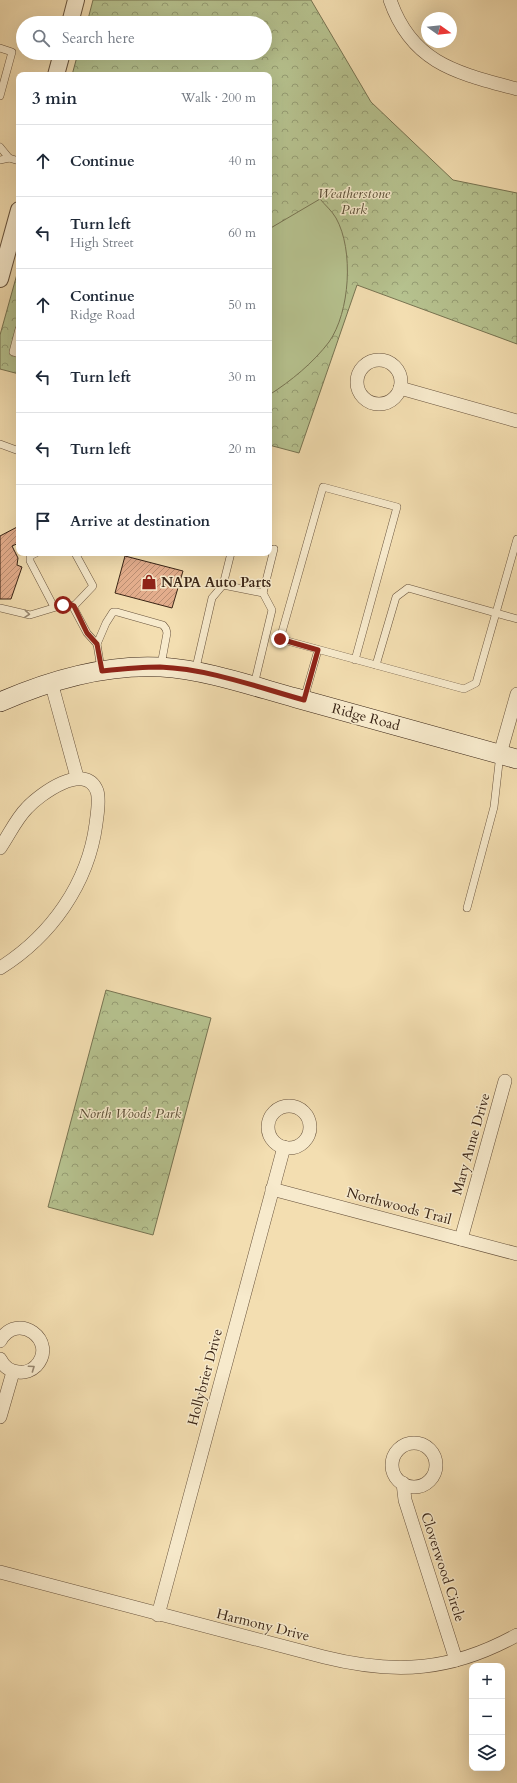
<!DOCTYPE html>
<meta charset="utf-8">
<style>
:root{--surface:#fff;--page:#f2f2f3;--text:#1f2937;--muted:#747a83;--line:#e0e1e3}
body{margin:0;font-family:Cardo,serif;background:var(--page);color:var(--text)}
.controls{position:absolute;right:12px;bottom:12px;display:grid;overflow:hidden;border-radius:8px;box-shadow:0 4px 16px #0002}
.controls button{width:36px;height:36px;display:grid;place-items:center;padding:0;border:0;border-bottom:1px solid var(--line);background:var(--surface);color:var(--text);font:20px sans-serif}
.compass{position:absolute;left:421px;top:12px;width:36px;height:36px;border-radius:50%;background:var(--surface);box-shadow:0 4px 16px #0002;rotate:105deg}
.stop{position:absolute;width:12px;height:12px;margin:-9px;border:3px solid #8f2418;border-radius:50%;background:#fff}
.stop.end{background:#8f2418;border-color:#fff;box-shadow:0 1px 4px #0008}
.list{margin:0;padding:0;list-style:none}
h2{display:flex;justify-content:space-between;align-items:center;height:52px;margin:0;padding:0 16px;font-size:17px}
h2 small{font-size:13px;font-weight:400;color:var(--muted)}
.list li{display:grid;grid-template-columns:26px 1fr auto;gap:12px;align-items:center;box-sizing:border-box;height:72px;padding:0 16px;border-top:1px solid var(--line)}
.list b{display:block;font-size:15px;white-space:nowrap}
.list p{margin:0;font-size:13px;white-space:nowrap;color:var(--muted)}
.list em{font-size:13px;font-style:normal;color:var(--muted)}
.icon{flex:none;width:22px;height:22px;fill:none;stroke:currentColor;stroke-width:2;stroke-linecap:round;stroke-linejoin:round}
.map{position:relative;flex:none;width:517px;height:1783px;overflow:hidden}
.search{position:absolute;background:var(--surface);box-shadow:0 4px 16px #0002;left:16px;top:16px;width:256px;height:44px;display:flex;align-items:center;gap:10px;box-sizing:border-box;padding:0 14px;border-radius:22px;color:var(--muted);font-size:15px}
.panel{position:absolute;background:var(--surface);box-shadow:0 4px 16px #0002;left:16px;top:72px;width:256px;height:484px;border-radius:8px}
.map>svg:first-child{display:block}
.park{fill:url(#park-crowns);stroke:#787452}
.garden{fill:#b6c28f;stroke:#787452}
.building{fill:url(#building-hatch);stroke:#3a2516}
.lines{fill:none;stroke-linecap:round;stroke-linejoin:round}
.service-casing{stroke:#68533d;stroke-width:8}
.minor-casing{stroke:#68533d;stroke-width:14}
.tertiary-casing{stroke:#68533d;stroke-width:18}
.secondary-casing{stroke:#3a2516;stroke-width:20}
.service{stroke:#f7eacc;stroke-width:7}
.minor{stroke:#f7eacc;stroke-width:13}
.tertiary{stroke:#f7eacc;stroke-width:16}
.secondary{stroke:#f7eacc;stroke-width:19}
.oneway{stroke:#988871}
.route{stroke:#8f2418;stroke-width:5}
.labels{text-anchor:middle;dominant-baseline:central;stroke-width:3;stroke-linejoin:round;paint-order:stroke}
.park-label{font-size:14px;font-style:italic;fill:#594c34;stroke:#f7eacc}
.poi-label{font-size:14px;font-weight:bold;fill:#3a2516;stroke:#f7eacc;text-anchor:start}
.street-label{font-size:14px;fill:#3a2516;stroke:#f7eacc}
</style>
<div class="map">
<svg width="517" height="1783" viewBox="0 0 517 1783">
<defs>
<pattern id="park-crowns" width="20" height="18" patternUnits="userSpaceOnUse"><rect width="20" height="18" fill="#b6c28f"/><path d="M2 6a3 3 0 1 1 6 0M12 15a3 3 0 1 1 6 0" fill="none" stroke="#959d74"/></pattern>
<pattern id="building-hatch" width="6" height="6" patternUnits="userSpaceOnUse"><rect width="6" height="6" fill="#e3ad8c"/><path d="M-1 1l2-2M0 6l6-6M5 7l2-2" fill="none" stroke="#b98d71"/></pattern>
</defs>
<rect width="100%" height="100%" fill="#f3deb1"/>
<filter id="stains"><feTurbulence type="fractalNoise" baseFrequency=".005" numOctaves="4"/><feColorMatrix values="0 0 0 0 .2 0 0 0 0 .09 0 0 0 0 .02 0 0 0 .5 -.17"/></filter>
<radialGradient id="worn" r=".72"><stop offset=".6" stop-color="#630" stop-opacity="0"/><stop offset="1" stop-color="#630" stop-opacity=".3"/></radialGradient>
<g class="park">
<path d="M 93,0 L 311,0 L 371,102 L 453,180 L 517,193 L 517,344 L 357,285 L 299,453 L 269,445 L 269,75 L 72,75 L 78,53 L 265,53 L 265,23 L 87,23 Z"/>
<path d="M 19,267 L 19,374 L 0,369 L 0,335 Z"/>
<path d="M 106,990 L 211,1018 L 153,1235 L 48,1207 Z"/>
</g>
<path class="garden" d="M 320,199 C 325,205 332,211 336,218 C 354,250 350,312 329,342 C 313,363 291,381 269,395 L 269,229 Z"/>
<g class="building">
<path d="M 19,526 L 19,543 L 12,546 L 18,558 L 17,565 L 22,567 L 11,599 L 0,599 L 0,536 Z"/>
<path d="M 125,556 L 183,571 L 172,608 L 115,593 Z"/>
</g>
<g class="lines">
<defs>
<g id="service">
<path d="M 0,48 L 12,52 L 0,96"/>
<path d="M 0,147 L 9,158"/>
<path d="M 0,160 L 9,158 L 19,161"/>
<path d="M 19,329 L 13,352 L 19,354"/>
<path d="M 0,444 L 19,451"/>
<path d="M 36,553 L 30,556 L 30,561 L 54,607"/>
<path d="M 223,585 L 263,593"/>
<path d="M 74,606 L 93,586 L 75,553"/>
<path d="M 0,608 L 30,615 L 63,605 L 72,605 L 87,633 L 97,644 L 101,669"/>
<path d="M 97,644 L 106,623 L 113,612 L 117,612 L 163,625 L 166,629 L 167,633 L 161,665"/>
<path d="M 355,660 L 397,507 L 323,487 L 280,639 L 464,689 L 476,683 L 517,539"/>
<path d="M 376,665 L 396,597 L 408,588 L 517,619"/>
<path d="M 195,672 L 212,598 L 223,585 L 231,553"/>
<path d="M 254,685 L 272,610 L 263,593 L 274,549"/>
<path d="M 304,699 L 318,650"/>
<path d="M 467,908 L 494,807 L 500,754"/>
</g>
<g id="minor">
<path d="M 390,0 C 412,64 458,73 517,89"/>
<circle cx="379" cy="382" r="22"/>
<path d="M 400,388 L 517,421"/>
<path d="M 51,682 L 77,777"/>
<path d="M 500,754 L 517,694"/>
<path d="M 0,848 C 9,835 16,819 27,808 C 40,794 85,761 97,791 C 100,800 97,815 96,824 C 88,884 51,936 0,968"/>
<circle cx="289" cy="1127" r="21"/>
<path d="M 272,1189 L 517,1254"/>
<path d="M 461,1239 L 505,1081"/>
<path d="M 0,1341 C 17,1310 59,1341 36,1366 C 32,1370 25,1373 19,1372 C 11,1372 4,1367 0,1359"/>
<path d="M 0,1417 L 13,1372"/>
<circle cx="414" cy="1465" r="22"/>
<path d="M 403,1483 L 405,1500 L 456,1660"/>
<path d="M 0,1572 L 324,1657 C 396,1675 452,1671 517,1635"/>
<path d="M 158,1615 L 284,1147"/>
</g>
<g id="tertiary">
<path d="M 70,23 L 76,0"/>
<path d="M 56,75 L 62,53"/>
<path d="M 0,279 L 19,210"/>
</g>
<path id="secondary" d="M 0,702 C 50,680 105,664 161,667 C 207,670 252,686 296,698 C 370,718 443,739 517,759"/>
</defs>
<use href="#service" class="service-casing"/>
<use href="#minor" class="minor-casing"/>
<use href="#tertiary" class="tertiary-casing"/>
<use href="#secondary" class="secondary-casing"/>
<use href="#service" class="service"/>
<use href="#minor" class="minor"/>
<use href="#tertiary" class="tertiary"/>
<use href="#secondary" class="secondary"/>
</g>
<defs><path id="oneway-chevron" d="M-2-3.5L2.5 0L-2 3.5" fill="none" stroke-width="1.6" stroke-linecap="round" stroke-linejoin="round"/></defs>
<g class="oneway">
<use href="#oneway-chevron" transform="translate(27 614) rotate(5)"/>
<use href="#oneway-chevron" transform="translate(32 1368) rotate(-35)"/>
</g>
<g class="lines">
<path class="route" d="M 63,605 L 70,604 L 74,606 L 87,633 L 97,644 L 102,671 C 121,669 141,667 160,667 C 209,669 257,687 304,700 L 318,650 L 280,639"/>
</g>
<defs>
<symbol id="shop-bare" viewBox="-9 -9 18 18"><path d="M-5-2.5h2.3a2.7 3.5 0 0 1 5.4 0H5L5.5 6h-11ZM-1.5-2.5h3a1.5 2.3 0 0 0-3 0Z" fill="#8f2418" stroke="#f7eacc" stroke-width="2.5" paint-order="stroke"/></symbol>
</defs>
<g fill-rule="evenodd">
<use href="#shop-bare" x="138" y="571" width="22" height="22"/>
</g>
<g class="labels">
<g class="park-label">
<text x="354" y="193">Weatherstone<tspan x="354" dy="16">Park</tspan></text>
<text x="130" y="1113">North Woods Park</text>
</g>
<g class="poi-label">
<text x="161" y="582">NAPA Auto Parts</text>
</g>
<g class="street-label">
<text transform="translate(366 717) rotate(15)">Ridge Road</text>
<text transform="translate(471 1144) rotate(-74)">Mary Anne Drive</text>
<text transform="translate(399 1206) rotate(15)">Northwoods Trail</text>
<text transform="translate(205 1377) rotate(-75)">Hollybrier Drive</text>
<text transform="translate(443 1567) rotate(72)">Cloverwood Circle</text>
<text transform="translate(263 1625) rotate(14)">Harmony Drive</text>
</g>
</g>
<rect width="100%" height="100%" filter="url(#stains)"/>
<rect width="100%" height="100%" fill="url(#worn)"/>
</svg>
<div class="controls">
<button>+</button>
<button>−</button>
<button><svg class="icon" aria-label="layers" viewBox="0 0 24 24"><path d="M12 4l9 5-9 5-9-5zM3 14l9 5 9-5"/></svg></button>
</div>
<svg class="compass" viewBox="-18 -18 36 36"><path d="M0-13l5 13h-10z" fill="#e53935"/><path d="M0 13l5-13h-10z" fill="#747a83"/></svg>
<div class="stop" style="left:63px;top:605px"></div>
<div class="stop end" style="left:280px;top:639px"></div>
<div class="search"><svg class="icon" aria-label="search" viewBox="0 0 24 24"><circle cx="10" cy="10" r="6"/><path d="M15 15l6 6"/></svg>Search here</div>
<section class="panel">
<h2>3 min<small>Walk · 200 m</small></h2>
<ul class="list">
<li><svg class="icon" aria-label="ahead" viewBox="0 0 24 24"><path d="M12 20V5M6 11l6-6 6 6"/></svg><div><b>Continue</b></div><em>40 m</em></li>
<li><svg class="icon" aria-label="left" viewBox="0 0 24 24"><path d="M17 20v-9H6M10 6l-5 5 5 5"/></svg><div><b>Turn left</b><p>High Street</p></div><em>60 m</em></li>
<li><svg class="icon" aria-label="ahead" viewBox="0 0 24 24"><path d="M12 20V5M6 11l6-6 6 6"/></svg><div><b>Continue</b><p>Ridge Road</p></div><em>50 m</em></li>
<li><svg class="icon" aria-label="left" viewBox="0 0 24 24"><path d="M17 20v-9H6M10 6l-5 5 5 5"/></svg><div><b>Turn left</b></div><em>30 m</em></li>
<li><svg class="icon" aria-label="left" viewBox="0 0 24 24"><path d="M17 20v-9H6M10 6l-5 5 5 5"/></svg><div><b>Turn left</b></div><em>20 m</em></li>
<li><svg class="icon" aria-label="arrive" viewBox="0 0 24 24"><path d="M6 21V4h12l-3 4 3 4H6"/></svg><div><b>Arrive at destination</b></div></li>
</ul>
</section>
</div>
